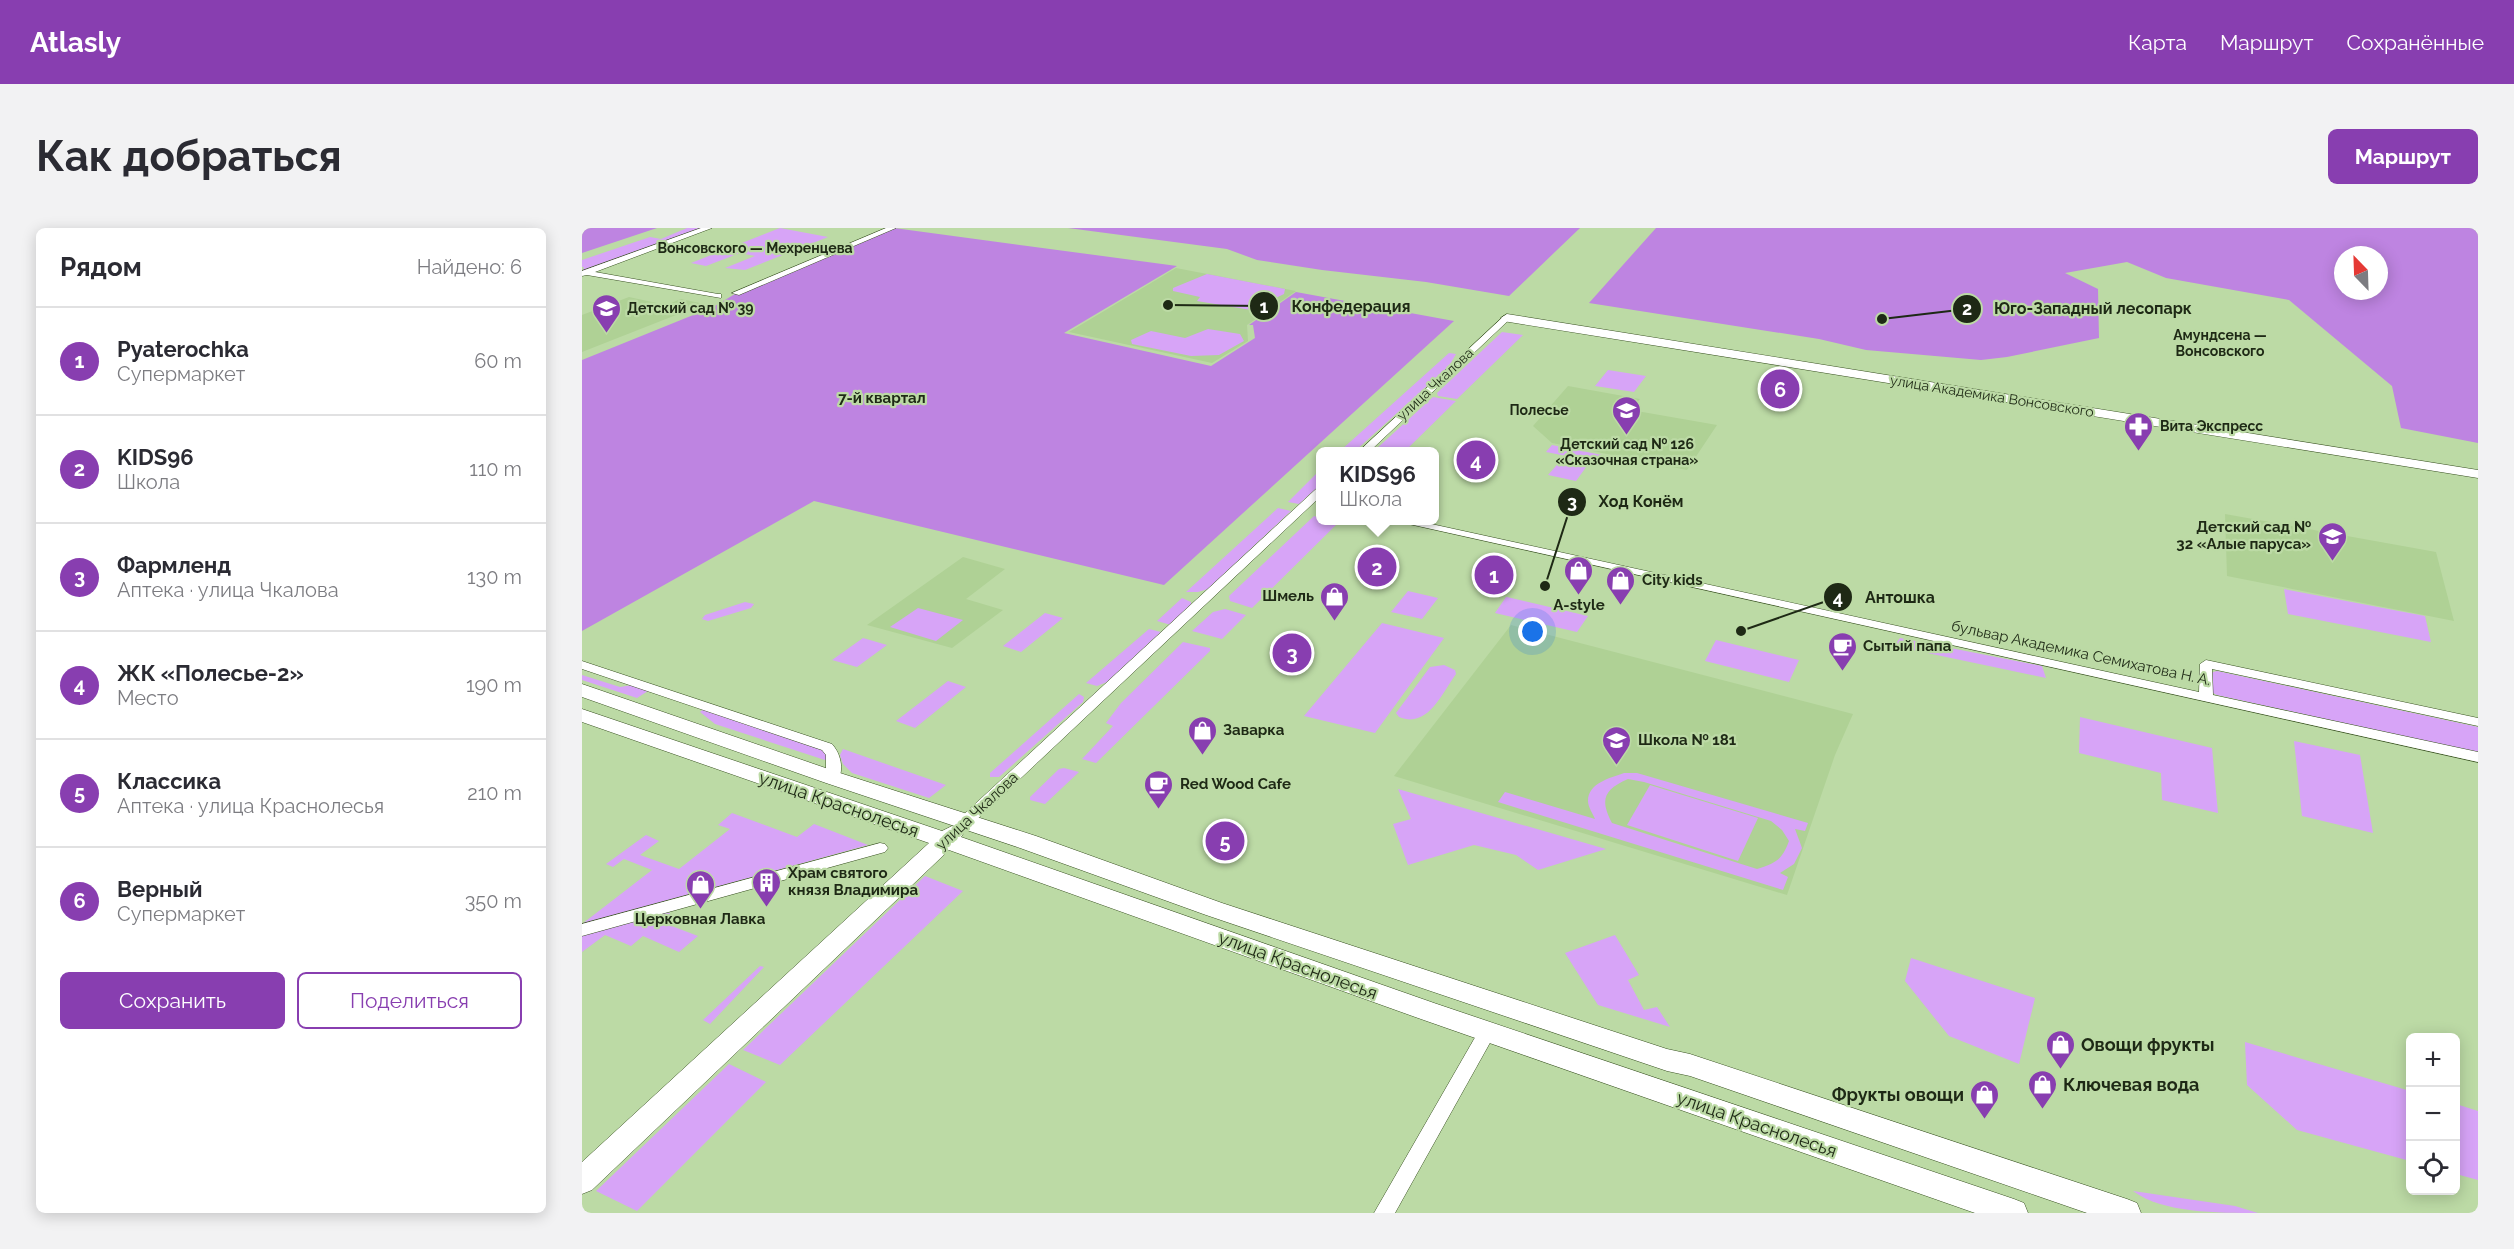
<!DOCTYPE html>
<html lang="ru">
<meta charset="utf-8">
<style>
:root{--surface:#fff;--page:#f2f2f3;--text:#2b2b33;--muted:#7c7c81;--line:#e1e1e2;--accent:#883eb0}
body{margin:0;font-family:Raleway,sans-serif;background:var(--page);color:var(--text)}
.controls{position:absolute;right:18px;bottom:18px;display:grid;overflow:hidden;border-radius:9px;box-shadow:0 3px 15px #0003}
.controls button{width:54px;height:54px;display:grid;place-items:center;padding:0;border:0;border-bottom:2px solid var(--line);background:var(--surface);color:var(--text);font:30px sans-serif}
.compass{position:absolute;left:1752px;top:18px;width:54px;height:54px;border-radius:50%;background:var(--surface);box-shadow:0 3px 15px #0003;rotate:337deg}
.you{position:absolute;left:951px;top:404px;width:21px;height:21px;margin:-15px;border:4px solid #fff;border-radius:50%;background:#1a73e8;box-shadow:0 0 0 9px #1a73e833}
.badge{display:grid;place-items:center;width:39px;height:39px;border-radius:50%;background:var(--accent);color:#fff;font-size:20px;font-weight:700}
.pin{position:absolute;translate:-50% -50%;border:3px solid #fff;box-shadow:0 2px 6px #0006}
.popup{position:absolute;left:734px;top:219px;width:123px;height:78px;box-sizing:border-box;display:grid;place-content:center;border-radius:9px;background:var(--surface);filter:drop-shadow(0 2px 4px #0005);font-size:20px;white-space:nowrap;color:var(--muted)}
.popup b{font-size:22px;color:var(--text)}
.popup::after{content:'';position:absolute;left:50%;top:100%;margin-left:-12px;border:12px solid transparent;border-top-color:var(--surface)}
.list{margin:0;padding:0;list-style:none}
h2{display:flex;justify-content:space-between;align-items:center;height:78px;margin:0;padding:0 24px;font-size:26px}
h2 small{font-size:20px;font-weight:400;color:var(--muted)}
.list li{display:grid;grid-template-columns:39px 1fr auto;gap:18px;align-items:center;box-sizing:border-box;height:108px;padding:0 24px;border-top:2px solid var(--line)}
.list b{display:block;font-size:22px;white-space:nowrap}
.list p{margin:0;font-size:20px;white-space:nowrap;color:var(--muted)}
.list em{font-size:20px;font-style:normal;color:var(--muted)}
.actions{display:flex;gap:12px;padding:18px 24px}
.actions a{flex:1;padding:14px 0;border:2px solid var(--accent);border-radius:9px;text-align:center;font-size:21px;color:var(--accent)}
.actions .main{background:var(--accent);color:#fff}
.icon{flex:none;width:33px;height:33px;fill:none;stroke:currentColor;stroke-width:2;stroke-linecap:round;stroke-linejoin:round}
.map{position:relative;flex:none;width:1896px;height:985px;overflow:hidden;border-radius:9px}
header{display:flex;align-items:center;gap:36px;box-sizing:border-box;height:84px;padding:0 30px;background:var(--accent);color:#fff}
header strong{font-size:28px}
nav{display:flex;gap:33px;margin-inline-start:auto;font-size:21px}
.intro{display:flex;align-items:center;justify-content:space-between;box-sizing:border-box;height:144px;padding:0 36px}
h1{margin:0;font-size:42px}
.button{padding:15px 27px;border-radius:9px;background:var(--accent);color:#fff;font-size:21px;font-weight:700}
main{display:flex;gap:36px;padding:0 36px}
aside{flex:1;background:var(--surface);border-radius:9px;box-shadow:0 3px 15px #0003}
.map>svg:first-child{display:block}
.built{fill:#afd195}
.green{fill:#d7a4f7;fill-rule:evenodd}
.forest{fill:#be84e1;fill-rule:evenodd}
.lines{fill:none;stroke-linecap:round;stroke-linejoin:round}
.street-casing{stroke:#395122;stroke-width:1}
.secondary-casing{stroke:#395122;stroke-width:1}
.street{fill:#fff;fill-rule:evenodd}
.secondary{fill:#fff;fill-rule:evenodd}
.labels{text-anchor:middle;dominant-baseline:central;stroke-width:4.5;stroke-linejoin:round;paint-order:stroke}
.far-neighbourhood-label{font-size:14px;font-weight:bold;fill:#1e2915;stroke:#bcdaa5}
.far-poi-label{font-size:14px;font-weight:bold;fill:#1e2915;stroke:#bcdaa5;text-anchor:start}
.far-street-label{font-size:14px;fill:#1e2915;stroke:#bcdaa5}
.far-quarter-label{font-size:15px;font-weight:bold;fill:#1e2915;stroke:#bcdaa5}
.poi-label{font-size:15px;font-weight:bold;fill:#1e2915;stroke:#bcdaa5;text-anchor:start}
.street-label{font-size:15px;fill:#1e2915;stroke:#bcdaa5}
.near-street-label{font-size:18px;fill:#1e2915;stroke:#bcdaa5}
.near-poi-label{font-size:18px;font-weight:bold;fill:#1e2915;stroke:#bcdaa5;text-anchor:start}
.leader{fill:none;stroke:#1e2915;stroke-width:2}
.callout-dot{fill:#1e2915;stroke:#bcdaa5;stroke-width:2}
.mark-label{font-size:18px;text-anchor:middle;font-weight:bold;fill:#fff}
.callout-label{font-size:16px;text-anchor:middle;font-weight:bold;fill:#1e2915;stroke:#bcdaa5;stroke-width:4.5;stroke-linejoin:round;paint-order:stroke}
</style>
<header>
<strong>Atlasly</strong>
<nav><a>Карта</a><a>Маршрут</a><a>Сохранённые</a></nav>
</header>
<div class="intro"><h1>Как добраться</h1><a class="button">Маршрут</a></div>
<main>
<aside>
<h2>Рядом<small>Найдено: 6</small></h2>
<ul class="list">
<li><span class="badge">1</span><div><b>Pyaterochka</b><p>Супермаркет</p></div><em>60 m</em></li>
<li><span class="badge">2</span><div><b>KIDS96</b><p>Школа</p></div><em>110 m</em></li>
<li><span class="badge">3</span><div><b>Фармленд</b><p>Аптека · улица Чкалова</p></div><em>130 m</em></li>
<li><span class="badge">4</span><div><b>ЖК «Полесье-2»</b><p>Место</p></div><em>190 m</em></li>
<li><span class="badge">5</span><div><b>Классика</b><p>Аптека · улица Краснолесья</p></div><em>210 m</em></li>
<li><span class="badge">6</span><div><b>Верный</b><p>Супермаркет</p></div><em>350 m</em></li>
</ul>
<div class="actions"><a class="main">Сохранить</a><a>Поделиться</a></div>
</aside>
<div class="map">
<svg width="1896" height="985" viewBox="0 0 1896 985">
<rect width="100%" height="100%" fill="#bcdaa5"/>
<g class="built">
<path d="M 594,40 L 714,63 L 665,97 L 666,113 L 630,135 L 487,104 Z"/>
<path d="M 47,69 L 84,77 L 99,71 L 122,76 L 0,124 L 0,87 Z"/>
<path d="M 986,158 L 1058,171 L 1049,182 L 1135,197 L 1105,242 L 970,215 L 951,198 Z"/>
<path d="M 1643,286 L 1854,324 L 1872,393 L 1645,348 Z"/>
<path d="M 381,329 L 423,341 L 384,371 L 421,382 L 370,420 L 285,397 Z"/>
<path d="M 929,397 L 1271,486 L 1253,527 L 1205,667 L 812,548 Z"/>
</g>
<g class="green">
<path d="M 105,0 L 121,0 L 0,44 L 2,39 L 0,39 L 0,32 L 68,9 L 79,11 Z"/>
<path d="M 198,0 L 246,9 L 163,42 L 143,40 L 173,28 L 158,25 L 124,38 L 109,35 Z"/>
<path d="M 625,46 L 703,61 L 702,66 L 669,82 L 615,73 L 618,69 L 591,63 L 591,60 Z"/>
<path d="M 626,101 L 658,106 L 662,113 L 637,127 L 609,128 L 550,116 L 549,112 L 569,103 L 603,110 Z"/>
<path d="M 920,104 L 941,107 L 875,171 L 856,168 L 855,165 Z"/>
<path d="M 867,125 L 874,126 L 867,138 L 773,223 L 758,223 Z"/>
<path d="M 1026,142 L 1064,148 L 1052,164 L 1013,158 Z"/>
<path d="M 851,169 L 874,173 L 823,223 L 792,223 Z"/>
<path d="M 970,217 L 1020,227 L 1015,234 L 964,224 Z"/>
<path d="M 981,230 L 1007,235 L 994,253 L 966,247 Z"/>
<path d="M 738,242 L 738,257 L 717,276 L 706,274 Z"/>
<path d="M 696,280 L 709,283 L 626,361 L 616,364 L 604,364 Z"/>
<path d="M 732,288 L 738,290 L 738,292 L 758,293 L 670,380 L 648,373 L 647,368 Z"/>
<path d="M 1702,361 L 1843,388 L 1849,414 L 1706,386 Z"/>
<path d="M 826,363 L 856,370 L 840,391 L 809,384 Z"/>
<path d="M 924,369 L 925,369 L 1006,388 L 995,404 L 913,385 Z"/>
<path d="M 600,370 L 609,374 L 609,377 L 589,397 L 575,393 Z"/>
<path d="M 163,374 L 172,376 L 169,380 L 126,393 L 120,391 L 123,387 Z"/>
<path d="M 336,380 L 381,392 L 354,413 L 308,399 Z"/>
<path d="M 643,381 L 664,387 L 640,411 L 610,403 L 631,384 Z"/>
<path d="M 463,385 L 481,390 L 439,424 L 421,418 Z"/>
<path d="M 800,395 L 862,410 L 793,505 L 722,488 Z"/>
<path d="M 567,401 L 579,404 L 525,454 L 515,458 L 504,455 Z"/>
<path d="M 281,410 L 305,417 L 275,439 L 250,432 Z"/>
<path d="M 1318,410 L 1460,438 L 1464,450 L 1312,418 Z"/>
<path d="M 1134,412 L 1217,432 L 1207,454 L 1123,433 Z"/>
<path d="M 601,414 L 628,420 L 628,423 L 514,535 L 500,531 L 531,498 L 524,495 L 539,475 Z"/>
<path d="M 862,437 L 873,442 L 874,446 C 860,465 846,501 817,489 L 814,485 L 848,439 Z"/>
<path d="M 1635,443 L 1896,499 L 1896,525 L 1635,467 L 1629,464 L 1628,445 Z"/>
<path d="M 0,447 L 38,459 L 50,457 L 66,463 L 55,470 L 0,452 Z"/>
<path d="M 366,453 L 384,459 L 333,500 L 314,493 Z"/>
<path d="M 497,466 L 502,469 L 501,474 L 417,549 L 408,549 L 408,545 Z"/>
<path d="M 122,481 L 240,520 L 246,526 L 246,533 L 133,496 L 118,484 Z"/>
<path d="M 1498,489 L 1630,520 L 1636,585 L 1580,572 L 1579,545 L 1497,525 Z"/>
<path d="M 1712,513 L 1778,527 L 1791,605 L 1720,588 Z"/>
<path d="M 261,521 L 364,557 L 347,570 L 270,545 L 261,536 L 258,527 Z"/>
<path d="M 482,540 L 497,544 L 463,576 L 448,572 L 448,569 L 477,541 Z"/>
<path d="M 1042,545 L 1055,545 L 1226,595 L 1223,603 L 1213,601 L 1220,620 L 1212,636 L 1198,645 L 1206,649 L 1201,662 L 916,574 L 923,564 L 1013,591 C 1011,586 1006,579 1006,573 C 1006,555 1028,550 1042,545 ZM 1046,551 L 1062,554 L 1189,593 L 1200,602 L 1207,613 C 1200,632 1194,635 1175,641 L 1030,595 C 1018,572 1021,562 1046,551 Z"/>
<path d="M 1068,557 L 1176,590 L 1156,633 L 1045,597 Z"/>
<path d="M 816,561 L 1024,621 L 956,642 L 934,627 L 892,617 L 826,637 L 811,596 L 829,591 Z"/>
<path d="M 150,585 L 215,609 L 232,596 L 286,617 L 0,696 L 70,642 L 42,631 L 31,639 L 24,636 L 64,607 L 77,613 L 58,627 L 97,641 L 148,601 L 136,597 Z"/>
<path d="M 343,648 L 381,663 L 198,837 L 161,822 Z"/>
<path d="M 84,684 L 88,685 L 87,697 L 116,708 L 97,724 L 61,708 L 49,718 L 23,707 L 0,724 L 0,707 Z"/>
<path d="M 1033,707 L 1057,747 L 1046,752 L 1062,782 L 1075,779 L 1088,799 L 1016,777 L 983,725 Z"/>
<path d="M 1329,730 L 1453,770 L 1437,836 L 1367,808 L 1323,753 Z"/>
<path d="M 178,738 L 182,739 L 128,796 L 121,792 Z"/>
<path d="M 1663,814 L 1828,863 L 1828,933 L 1715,902 L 1665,857 Z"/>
<path d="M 147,836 L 184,854 L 55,983 L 14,963 Z"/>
<path d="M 1874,876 L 1896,883 L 1896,952 L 1874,946 Z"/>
<path d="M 1551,963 L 1653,978 L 1676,985 C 1636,985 1580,985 1551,963 Z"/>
</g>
<g class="forest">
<path d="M 0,0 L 75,0 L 0,25 Z"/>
<path d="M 312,0 L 595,38 L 482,105 L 629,138 L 673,110 L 671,97 L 667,97 L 714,64 L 872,93 L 582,357 L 232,273 L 0,403 L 0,132 L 131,79 L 153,66 Z"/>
<path d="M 486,0 L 998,0 L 927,68 L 844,54 L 740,42 L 675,32 L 645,21 Z"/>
<path d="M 1074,0 L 1896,0 L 1896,215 L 1819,200 L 1810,158 L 1707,72 L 1584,50 L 1545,34 L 1483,45 L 1516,61 L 1517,110 L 1425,129 L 1399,132 L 1284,122 L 1237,111 L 1007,75 ZM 1761,27 L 1797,27 L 1797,63 L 1761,63 Z"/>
</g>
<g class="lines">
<defs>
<g id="street">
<path d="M 119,0 L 130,0 L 13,44 L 136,66 L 139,66 L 139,70 L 5,47 L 0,48 L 0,43 Z"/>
<path d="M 304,0 L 314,0 L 157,67 L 150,65 Z"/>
<path d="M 922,88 L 929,90 L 787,224 L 776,224 Z"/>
<path d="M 738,260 L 738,269 L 389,597 L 379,597 L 377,593 L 379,589 L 734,261 Z"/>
<path d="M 809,292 L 831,292 L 1617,464 L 1618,436 L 1624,432 L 1896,490 L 1896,498 L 1630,441 L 1631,467 L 1896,524 L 1896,534 Z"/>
<path d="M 0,433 L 250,516 C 259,526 262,541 256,553 L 246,553 L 244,550 L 244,527 L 240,522 L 0,441 Z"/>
<path d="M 298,615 L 303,616 L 306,620 L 303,624 L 0,708 L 0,696 Z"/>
<path d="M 905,797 L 911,799 L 914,804 L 813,985 L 792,985 L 899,799 Z"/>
</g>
<g id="secondary">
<path d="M 925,86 L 1896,242 L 1896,250 L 921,93 L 919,90 Z"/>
<path d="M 0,456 L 258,545 L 454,608 L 640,675 L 1085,821 L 1108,826 L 1545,971 L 1555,975 L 1559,985 L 1505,985 L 1108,848 L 1085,843 L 624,687 L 438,620 L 244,555 L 0,469 Z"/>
<path d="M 0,481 L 360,603 L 370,598 L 378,601 L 381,606 L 379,609 L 852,775 L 1432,971 L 1442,975 L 1446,985 L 1393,985 L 836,790 L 367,622 L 10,962 L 0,966 L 0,934 L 347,615 L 0,494 Z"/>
</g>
</defs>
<use href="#street" class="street-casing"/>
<use href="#secondary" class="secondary-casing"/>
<use href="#street" class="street"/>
<use href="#secondary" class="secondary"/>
</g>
<defs>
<symbol id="school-pin" viewBox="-11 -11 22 30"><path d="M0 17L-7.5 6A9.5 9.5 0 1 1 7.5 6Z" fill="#883eb0" stroke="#bcdaa5"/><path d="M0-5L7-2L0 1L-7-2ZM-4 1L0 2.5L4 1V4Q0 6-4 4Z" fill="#fff"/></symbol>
<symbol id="pharmacy-pin" viewBox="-11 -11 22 30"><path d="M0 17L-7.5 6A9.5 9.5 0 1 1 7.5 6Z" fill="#883eb0" stroke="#bcdaa5"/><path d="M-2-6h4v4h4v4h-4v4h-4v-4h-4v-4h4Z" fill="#fff"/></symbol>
<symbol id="shop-pin" viewBox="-11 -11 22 30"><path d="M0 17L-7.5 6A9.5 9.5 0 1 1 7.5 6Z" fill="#883eb0" stroke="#bcdaa5"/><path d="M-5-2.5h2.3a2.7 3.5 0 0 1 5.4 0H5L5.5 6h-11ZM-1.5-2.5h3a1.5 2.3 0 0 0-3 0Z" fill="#fff"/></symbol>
<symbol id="cafe-pin" viewBox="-11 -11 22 30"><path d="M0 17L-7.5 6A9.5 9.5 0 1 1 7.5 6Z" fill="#883eb0" stroke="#bcdaa5"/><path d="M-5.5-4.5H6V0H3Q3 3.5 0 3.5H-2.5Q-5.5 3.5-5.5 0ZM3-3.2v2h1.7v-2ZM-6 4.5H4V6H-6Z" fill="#fff"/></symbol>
<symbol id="building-pin" viewBox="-11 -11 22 30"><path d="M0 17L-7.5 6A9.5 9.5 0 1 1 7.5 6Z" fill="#883eb0" stroke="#bcdaa5"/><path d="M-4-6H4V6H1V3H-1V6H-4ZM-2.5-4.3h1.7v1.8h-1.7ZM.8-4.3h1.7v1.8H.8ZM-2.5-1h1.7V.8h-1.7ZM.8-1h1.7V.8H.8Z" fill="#fff"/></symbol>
</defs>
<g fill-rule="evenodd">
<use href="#school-pin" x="8" y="64" width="33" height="45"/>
<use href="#school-pin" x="1028" y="166" width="33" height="45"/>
<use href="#pharmacy-pin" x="1540" y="182" width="33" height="45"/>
<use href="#school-pin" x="1734" y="292" width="33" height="45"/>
<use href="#shop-pin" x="980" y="326" width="33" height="45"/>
<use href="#shop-pin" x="1022" y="336" width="33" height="45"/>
<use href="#shop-pin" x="736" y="352" width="33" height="45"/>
<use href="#cafe-pin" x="1244" y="402" width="33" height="45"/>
<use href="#shop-pin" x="604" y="486" width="33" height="45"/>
<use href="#school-pin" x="1018" y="496" width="33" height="45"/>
<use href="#cafe-pin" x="560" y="540" width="33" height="45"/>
<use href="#building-pin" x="168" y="638" width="33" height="45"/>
<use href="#shop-pin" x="102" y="640" width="33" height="45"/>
<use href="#shop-pin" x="1462" y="800" width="33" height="45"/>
<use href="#shop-pin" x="1444" y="840" width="33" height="45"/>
<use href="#shop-pin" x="1386" y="850" width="33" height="45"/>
</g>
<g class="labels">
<g class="far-neighbourhood-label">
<text x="173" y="20">Вонсовского — Мехренцева</text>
<text x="1638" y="107">Амундсена —<tspan x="1638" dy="16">Вонсовского</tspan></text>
<text x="957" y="182">Полесье</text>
</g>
<g class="far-poi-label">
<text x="45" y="80">Детский сад № 39</text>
<text x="1578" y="198">Вита Экспресс</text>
<text x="1045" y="216" text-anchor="middle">Детский сад № 126<tspan x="1045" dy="16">«Сказочная страна»</tspan></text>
</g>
<g class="far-street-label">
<text transform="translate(853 156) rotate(-43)">улица Чкалова</text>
<text transform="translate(1410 168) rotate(9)">улица Академика Вонсовского</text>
</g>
<g class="far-quarter-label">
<text x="300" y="170">7-й квартал</text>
</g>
<g class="poi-label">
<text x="1729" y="299" text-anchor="end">Детский сад №<tspan x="1729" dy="17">32 «Алые паруса»</tspan></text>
<text x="1060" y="352">City kids</text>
<text x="732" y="368" text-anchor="end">Шмель</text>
<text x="997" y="377" text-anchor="middle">A-style</text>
<text x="1281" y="418">Сытый папа</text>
<text x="641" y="502">Заварка</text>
<text x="1056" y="512">Школа № 181</text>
<text x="598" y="556">Red Wood Cafe</text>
<text x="206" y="645">Храм святого<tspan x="206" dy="17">князя Владимира</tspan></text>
<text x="118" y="691" text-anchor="middle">Церковная Лавка</text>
</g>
<g class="street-label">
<text transform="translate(1499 425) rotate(12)">бульвар Академика Семихатова Н. А.</text>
<text transform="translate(395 583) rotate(-43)">улица Чкалова</text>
</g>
<g class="near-street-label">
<text transform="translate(257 576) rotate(19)">улица Краснолесья</text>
<text transform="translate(716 737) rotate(20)">улица Краснолесья</text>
<text transform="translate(1175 896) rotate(19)">улица Краснолесья</text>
</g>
<g class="near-poi-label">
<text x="1499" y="816">Овощи фрукты</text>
<text x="1481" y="856">Ключевая вода</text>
<text x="1382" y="866" text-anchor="end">Фрукты овощи</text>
</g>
</g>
<path class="leader" d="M586 77L682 78M1300 91L1385 81M963 358L990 274M1159 403L1256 369"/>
<g class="callout-dot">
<circle cx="586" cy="77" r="6"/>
<circle cx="1300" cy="91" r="6"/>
<circle cx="963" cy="358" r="6"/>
<circle cx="1159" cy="403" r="6"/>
<circle cx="682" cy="78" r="15"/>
<circle cx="1385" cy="81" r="15"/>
<circle cx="990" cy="274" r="15"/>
<circle cx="1256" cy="369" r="15"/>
</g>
<g class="mark-label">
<text x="682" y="85">1</text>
<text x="1385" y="87">2</text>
<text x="990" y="280">3</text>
<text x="1256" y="376">4</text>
</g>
<g class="callout-label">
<text x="769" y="84">Конфедерация</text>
<text x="1511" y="86">Юго-Западный лесопарк</text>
<text x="1059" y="279">Ход Конём</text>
<text x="1318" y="375">Антошка</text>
</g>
</svg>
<div class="controls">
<button>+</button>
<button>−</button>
<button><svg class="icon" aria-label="locate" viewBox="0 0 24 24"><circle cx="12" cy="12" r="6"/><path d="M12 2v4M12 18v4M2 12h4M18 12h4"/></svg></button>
</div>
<svg class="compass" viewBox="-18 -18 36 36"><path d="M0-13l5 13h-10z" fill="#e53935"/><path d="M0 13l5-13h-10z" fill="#7c7c81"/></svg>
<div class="you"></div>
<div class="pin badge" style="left:912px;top:347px">1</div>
<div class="pin badge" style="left:795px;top:339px">2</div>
<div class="popup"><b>KIDS96</b>Школа</div>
<div class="pin badge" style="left:710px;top:425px">3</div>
<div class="pin badge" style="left:894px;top:232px">4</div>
<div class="pin badge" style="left:643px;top:613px">5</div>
<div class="pin badge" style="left:1198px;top:161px">6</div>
</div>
</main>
